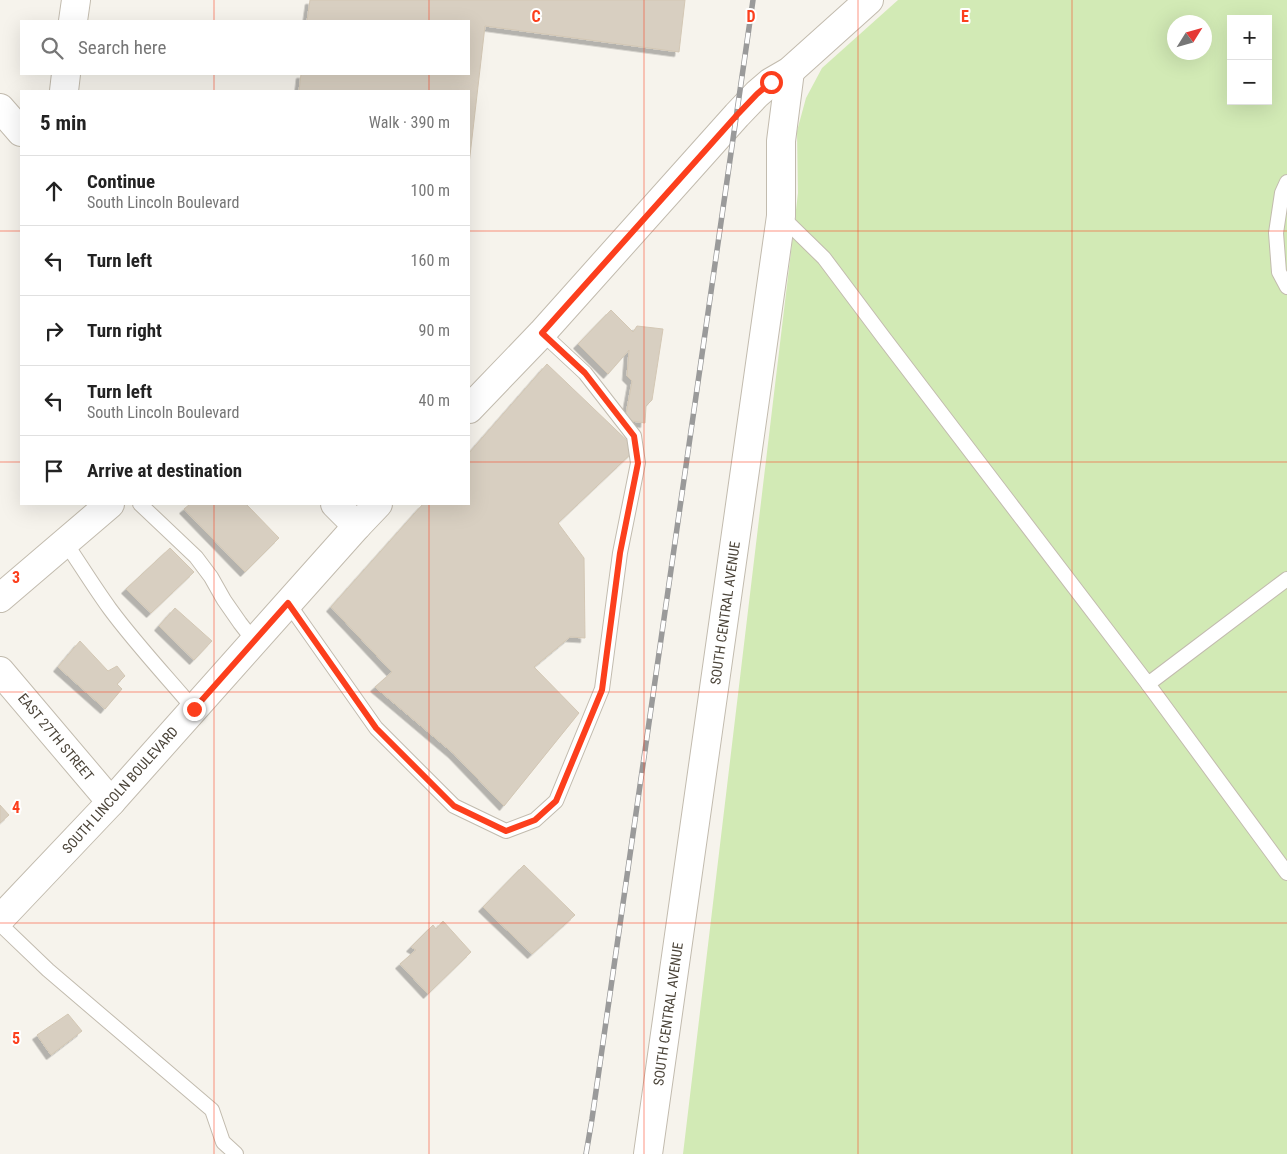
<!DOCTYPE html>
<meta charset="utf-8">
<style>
:root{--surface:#fff;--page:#f6f6f6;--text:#222;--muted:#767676;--line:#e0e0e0}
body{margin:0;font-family:"Roboto Condensed",sans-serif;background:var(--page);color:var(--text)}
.controls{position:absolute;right:15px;top:15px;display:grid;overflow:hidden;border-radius:0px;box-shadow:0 5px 20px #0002}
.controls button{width:45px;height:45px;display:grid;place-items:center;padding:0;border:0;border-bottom:1px solid var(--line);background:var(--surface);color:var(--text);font:25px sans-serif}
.compass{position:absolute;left:1167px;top:15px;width:45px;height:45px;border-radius:50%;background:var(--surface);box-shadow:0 5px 20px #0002;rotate:53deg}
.stop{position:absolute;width:15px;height:15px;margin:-11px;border:4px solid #fc3f1d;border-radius:50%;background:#fff}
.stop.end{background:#fc3f1d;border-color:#fff;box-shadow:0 1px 5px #0008}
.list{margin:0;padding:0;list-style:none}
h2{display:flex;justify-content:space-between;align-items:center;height:65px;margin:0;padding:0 20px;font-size:21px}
h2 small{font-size:16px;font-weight:400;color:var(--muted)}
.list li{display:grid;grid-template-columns:32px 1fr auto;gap:15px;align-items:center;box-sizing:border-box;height:70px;padding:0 20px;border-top:1px solid var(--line)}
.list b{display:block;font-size:19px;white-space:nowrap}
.list p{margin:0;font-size:16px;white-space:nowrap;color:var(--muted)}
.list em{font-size:16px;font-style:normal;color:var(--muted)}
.icon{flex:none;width:28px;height:28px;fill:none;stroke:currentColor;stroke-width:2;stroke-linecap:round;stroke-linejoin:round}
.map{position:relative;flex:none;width:1287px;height:1154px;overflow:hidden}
.search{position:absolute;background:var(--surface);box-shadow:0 5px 20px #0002;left:20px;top:20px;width:450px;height:55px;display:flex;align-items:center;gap:12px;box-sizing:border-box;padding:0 18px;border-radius:0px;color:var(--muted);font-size:19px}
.panel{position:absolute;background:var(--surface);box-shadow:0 5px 20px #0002;left:20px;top:90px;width:450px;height:415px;border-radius:0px}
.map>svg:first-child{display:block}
.green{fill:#d2eab5;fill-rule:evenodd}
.building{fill:#d8cfc1;stroke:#d3c7b4;filter:url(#shadow)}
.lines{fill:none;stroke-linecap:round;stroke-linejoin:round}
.service-casing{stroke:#c2bbae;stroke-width:16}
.minor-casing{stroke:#c2bbae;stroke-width:30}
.tertiary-casing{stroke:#c2bbae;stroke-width:30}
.service{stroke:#fff;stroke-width:14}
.minor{stroke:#fff;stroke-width:28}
.tertiary{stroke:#fff;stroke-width:28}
.rail-casing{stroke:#9a9a9a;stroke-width:5.5}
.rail{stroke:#fff;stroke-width:4;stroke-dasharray:11;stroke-linecap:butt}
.route{stroke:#fc3f1d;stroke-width:6}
.grid{fill:none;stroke:#fc3f1d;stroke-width:1;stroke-opacity:0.55}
.labels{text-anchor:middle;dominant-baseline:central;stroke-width:4;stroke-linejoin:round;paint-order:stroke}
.street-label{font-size:14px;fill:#4b4439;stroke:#fff}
.grid-label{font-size:16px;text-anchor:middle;font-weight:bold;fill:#fc3f1d;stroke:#fff;stroke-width:4;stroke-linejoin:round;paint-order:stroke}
</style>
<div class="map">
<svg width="1287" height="1154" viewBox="0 0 1287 1154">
<defs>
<filter id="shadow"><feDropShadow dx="-4.5" dy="4.5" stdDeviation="0" flood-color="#0004"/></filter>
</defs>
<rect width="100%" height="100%" fill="#f6f3ec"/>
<path class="green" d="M 898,0 L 1287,0 L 1287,1154 L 683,1154 L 798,193 L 797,131 L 806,98 L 822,68 ZM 1231,19 L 1268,19 L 1268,101 L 1231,101 ZM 1174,22 L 1204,22 L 1204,52 L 1174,52 Z"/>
<g class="building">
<path d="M 310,0 L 685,0 L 679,52 L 485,26 L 469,164 L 469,91 L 299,91 L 301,74 L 469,74 L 469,21 L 307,21 Z"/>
<path d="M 611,310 L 633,332 L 637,326 L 663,329 L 652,400 L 646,406 L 645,423 L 625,420 L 632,381 L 627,376 L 629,350 L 608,374 L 578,344 Z"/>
<path d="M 547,364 L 636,449 L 558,523 L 584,558 L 585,638 L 570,637 L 534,667 L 579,713 L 504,806 L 453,753 L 375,687 L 392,672 L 331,607 L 423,504 L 469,504 L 469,453 Z"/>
<path d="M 190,504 L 246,504 L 279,538 L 245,572 L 184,509 Z"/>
<path d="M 170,548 L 194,572 L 151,613 L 126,589 Z"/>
<path d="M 175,608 L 212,641 L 194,660 L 159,626 Z"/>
<path d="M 80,641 L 108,671 L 117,666 L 125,676 L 117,684 L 122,689 L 105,709 L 58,667 Z"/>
<path d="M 0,805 L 9,815 L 0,823 Z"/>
<path d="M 524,865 L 575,915 L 532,954 L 483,907 Z"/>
<path d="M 443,921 L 471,952 L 428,994 L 400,964 L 416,950 L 411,947 L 433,925 L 436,929 Z"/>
<path d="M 68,1014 L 82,1031 L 51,1055 L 37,1035 Z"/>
</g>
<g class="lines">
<defs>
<g id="service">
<path d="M 1287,182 L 1282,193 L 1276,233 L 1279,272 L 1287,287"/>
<path d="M 781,216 L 824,258 L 884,338 L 1148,684 L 1287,579"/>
<path d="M 140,504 L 196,557 L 211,577 L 224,600 L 240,623 L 254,641"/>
<path d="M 65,542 C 80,564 94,587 110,609 C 136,644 166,676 194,709"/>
<path d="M 288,603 L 376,728 L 454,806 L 506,831 L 535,820 L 556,801 L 602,689 L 620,553 L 638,463 L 634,436 L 585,373 L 542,333"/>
<path d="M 1148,684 L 1287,873"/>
<path d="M 0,924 L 48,970 L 212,1110 L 223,1142 L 236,1154"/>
</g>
<g id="minor">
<path d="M 73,21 L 76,0"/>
<path d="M 64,91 L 66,74"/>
<path d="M 0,108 L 21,132"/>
<path d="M 335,504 L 357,526"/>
<path d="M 0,598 L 110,504"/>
<path d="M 0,671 L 111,802"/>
<path d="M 648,1154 L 781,216 L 781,141 L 790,71"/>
</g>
<g id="tertiary">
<path d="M 469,409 L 542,333 L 737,115 L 757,94 L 771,82 L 790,71 L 869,0"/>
<path d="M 0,919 L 111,802 L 357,526 L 378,504"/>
</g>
</defs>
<use href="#service" class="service-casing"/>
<use href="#minor" class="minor-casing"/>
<use href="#tertiary" class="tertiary-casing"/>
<use href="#service" class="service"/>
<use href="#minor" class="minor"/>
<use href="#tertiary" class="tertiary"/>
<defs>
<path id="rail" d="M 586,1154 L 592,1119 L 753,0"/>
</defs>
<use href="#rail" class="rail-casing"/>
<use href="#rail" class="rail"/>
</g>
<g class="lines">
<path class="route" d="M 194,709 L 288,603 L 376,728 L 454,806 L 506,831 L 535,820 L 556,801 L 602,690 L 620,553 L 638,463 L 634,436 L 585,373 L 542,333 L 737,115 L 757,94 L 771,82"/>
</g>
<path class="grid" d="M 214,0 L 214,21M 429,0 L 429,21M 644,0 L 644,1154M 858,0 L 858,1154M 1072,0 L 1072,1154M 214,74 L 214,91M 429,74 L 429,91M 0,231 L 21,231M 469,231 L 1287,231M 0,462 L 21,462M 469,462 L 1287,462M 214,504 L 214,1154M 429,504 L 429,1154M 0,692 L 1287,692M 0,923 L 1287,923"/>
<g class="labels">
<g class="street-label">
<text transform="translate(725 613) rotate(-82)">SOUTH CENTRAL AVENUE</text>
<text transform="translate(56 737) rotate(50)">EAST 27TH STREET</text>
<text transform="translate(120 790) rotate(-48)">SOUTH LINCOLN BOULEVARD</text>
<text transform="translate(668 1014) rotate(-82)">SOUTH CENTRAL AVENUE</text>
</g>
</g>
<g class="grid-label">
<text x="536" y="22">C</text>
<text x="751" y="22">D</text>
<text x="965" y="22">E</text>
<text x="16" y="583">3</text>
<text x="16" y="813">4</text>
<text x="16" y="1044">5</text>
</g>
</svg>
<div class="controls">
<button>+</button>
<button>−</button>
</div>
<svg class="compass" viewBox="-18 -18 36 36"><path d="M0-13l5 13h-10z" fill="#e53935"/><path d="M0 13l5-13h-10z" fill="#767676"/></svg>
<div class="stop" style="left:771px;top:82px"></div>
<div class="stop end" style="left:194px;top:709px"></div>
<div class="search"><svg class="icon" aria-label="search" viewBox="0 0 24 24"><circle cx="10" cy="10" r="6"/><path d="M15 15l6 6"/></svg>Search here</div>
<section class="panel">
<h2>5 min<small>Walk · 390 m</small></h2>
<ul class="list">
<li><svg class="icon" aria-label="ahead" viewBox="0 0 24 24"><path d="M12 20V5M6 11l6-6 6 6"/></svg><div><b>Continue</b><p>South Lincoln Boulevard</p></div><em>100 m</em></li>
<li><svg class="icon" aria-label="left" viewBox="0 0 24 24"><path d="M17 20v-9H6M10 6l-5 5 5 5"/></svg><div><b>Turn left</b></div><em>160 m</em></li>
<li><svg class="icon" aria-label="right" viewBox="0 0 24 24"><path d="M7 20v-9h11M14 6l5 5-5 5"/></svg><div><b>Turn right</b></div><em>90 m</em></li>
<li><svg class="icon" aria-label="left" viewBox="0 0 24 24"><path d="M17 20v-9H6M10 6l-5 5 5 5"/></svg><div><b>Turn left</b><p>South Lincoln Boulevard</p></div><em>40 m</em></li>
<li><svg class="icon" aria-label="arrive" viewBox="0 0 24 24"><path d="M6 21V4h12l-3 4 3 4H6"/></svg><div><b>Arrive at destination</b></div></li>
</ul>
</section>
</div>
